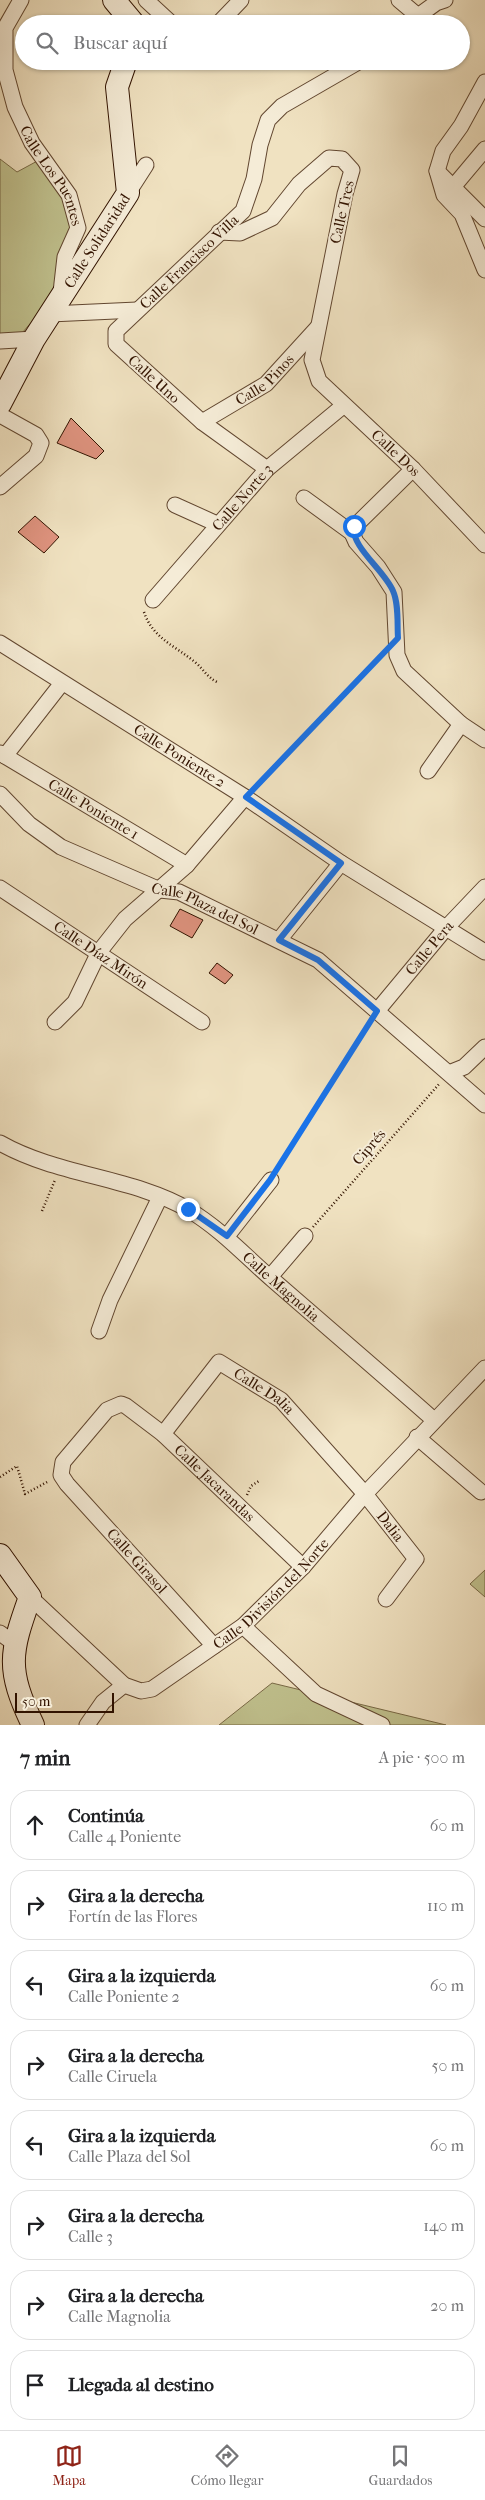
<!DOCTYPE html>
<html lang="es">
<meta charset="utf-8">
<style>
:root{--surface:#fff;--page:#f2f2f2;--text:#202124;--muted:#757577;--line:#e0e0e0;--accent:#8f2418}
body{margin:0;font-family:"IM FELL French Canon",serif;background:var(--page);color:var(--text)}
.scale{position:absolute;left:15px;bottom:12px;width:99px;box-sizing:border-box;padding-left:5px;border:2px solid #321300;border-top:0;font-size:14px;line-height:18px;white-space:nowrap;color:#321300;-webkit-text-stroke:4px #f5ecd7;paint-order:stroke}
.stop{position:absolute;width:15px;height:15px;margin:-11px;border:4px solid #1a73e8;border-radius:50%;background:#fff}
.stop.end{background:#1a73e8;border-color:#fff;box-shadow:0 1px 5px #0008}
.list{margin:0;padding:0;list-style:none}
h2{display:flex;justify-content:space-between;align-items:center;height:65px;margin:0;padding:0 20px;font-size:21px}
h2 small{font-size:16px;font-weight:400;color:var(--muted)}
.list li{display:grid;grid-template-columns:32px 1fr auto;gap:15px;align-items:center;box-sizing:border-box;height:70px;margin:0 10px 10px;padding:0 10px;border:1px solid var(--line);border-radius:20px}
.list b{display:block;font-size:19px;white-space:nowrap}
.list p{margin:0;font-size:16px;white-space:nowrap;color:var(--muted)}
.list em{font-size:16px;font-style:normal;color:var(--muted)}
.icon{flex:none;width:28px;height:28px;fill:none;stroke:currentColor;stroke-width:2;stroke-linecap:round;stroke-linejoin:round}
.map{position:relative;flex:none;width:485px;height:1725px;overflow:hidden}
.search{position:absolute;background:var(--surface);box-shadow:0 1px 4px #0004;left:15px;right:15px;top:15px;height:55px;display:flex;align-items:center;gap:12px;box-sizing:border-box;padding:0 18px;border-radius:28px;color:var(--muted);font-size:19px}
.sheet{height:705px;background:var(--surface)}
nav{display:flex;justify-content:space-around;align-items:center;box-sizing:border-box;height:70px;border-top:1px solid var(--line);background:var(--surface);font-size:14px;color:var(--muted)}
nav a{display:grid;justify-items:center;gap:2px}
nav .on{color:var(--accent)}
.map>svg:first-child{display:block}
.green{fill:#c0c18e;stroke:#796a47}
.building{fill:#df937f;stroke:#321300}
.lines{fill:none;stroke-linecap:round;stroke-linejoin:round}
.street-casing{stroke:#624730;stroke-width:17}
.secondary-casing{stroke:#321300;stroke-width:24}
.path{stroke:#321300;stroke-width:2.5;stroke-dasharray:1 2.5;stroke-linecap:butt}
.street{stroke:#f5ecd7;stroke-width:15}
.secondary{stroke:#f5ecd7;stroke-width:22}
.route{stroke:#1a73e8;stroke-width:6}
.labels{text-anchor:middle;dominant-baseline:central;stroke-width:4;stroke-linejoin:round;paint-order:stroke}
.street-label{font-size:15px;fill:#321300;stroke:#f5ecd7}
</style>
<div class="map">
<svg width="485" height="1725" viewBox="0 0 485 1725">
<rect width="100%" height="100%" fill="#f0e2c1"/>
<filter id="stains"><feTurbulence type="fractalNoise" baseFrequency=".004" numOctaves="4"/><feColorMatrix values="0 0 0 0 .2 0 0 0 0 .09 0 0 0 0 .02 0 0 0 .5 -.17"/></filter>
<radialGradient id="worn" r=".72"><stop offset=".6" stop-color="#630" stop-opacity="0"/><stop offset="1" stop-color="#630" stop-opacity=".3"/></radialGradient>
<g class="green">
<path d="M 0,159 L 17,172 L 41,159 L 77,223 L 62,287 L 16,340 L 0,337 Z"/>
<path d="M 485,1570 L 485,1597 L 470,1584 Z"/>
<path d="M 272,1683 L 446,1725 L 219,1725 Z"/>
</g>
<g class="building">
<path d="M 71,418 L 104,451 L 96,459 L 57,443 Z"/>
<path d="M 35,516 L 59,537 L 44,553 L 18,532 Z"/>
<path d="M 180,909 L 203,920 L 192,938 L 170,926 Z"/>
<path d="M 217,963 L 233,975 L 225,984 L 209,973 Z"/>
</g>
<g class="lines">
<defs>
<g id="street">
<path id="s1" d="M 21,0 L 5,28 L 5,70 L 15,107 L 32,143 L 69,195 L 78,228 L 65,257 L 61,292"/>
<path d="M 146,0 L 172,24"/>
<path d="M 399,0 L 418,16"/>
<path d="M 218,24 L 241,0"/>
<path d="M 407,24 L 436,3 L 445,0"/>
<path d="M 485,82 L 461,126 L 443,151 L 437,171 L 444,195 L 462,214 L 485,270"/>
<path d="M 437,171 L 485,219"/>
<path d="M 454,186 L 485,149"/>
<path d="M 128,193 L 146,165"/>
<path id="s2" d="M 219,232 L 240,233 L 272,218 L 299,184 L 329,158 L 342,159 L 352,170 L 345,194 L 312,360 L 319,381 L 413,469 L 485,545"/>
<path d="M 50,314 L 137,310"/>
<path d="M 0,341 L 34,339"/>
<path d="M 0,415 L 36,435 L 41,443 L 36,456 L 0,487"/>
<path id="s3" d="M 202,422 L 266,384 L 318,327"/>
<path id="s4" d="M 267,469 L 202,422 L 116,344 L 116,331 L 243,211 L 254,179 L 260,145 L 268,120 L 282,106 L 360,61"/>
<path d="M 304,498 L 352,533"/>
<path d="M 175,505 L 217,524"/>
<path d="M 352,533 L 356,542 L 378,567 L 394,592 L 397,655 L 404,671 L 461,724 L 485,740"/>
<path d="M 352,533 L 354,527 L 413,469"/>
<path id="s5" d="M 153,600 L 267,469 L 343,406"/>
<path id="s6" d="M 0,643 L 245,797 L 341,863 L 485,952"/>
<path id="s7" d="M 0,753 L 187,865"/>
<path d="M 5,756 L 62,683"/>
<path d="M 428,771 L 461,724"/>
<path id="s8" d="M 0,794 L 29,824 L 61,847 L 160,890 L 179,892 L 318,960 L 485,1105"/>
<path id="s9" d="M 0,888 L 202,1022"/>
<path d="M 279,940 L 341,863"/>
<path id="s10" d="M 377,1011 L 446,928 L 485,887"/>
<path d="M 55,1022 L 75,1002 L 99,952 L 125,919 L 187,865 L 245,797"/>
<path d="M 449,1073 L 464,1067 L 485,1047"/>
<path id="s11" d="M 0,1143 C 58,1176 133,1177 189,1210 C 222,1230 245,1256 273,1280 C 327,1327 381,1373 434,1420"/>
<path d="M 227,1236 L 271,1180"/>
<path d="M 270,1277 L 305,1236"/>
<path d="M 99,1331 L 110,1300 L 160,1197"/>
<path id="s12" d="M 163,1434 L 219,1362 L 281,1400 L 365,1494 L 416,1559 L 386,1599"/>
<path d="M 417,1437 L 481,1492"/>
<path id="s13" d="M 30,1597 L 124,1685 L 141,1691 L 152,1689 L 243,1626 L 303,1567 L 365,1494 L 485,1368"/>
<path d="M 243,1626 L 316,1694 L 382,1725"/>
<path d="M 0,1633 L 15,1644"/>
<path id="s14" d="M 214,1646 L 67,1484 L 61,1475 L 63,1462 L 107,1410 L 121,1404 L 126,1406 L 163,1434 L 303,1567"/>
<path d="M 87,1725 L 103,1702 L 124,1685"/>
</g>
<g id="secondary">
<path d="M 114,0 L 134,24"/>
<path id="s15" d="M 0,404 L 34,339 L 128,193 L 117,87 L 126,61"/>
<path d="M 0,1555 L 30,1597 C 10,1653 6,1669 33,1725"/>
</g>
</defs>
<use href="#street" class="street-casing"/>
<use href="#secondary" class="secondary-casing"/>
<g class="path">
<path d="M 144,612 C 153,639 176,646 196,663 C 204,670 207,677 217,682"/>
<path d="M 255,787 L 382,654"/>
<path d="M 278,1168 L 369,1022"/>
<path d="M 42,1211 L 55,1180"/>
<path d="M 313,1227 L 440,1083"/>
<path d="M 0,1477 L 17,1466 L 25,1494 L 49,1481"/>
<path d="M 247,1495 L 251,1486 L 259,1481"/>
</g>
<use href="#street" class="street"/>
<use href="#secondary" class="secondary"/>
</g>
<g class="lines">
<path class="route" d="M 188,1209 L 227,1236 L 270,1180 L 377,1011 L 318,960 L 279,940 L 341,863 L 246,797 L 398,638 C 397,624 399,604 393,591 C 385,571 350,546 354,526"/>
</g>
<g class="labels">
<g class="street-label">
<text stroke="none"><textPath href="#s1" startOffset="191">Calle Los Puentes</textPath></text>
<text transform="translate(342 212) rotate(-77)">Calle Tres</text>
<text stroke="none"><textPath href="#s15" startOffset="190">Calle Solidaridad</textPath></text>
<text stroke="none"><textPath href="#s4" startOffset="310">Calle Francisco Villa</textPath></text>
<text stroke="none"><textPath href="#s3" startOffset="76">Calle Pinos</textPath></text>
<text transform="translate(154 379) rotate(42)">Calle Uno</text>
<text stroke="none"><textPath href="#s2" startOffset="489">Calle Dos</textPath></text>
<text stroke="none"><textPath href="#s5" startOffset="136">Calle Norte 3</textPath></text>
<text stroke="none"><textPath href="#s6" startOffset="212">Calle Poniente 2</textPath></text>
<text stroke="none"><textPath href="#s7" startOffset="109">Calle Poniente 1</textPath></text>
<text stroke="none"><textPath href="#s8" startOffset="238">Calle Plaza del Sol</textPath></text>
<text stroke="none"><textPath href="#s10" startOffset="82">Calle Pera</textPath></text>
<text stroke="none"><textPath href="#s9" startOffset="121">Calle Díaz Mirón</textPath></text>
<text transform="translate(369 1147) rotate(-49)">Ciprés</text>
<text stroke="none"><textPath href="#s11" startOffset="321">Calle Magnolia</textPath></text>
<text stroke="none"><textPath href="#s12" startOffset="145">Calle Dalia</textPath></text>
<text stroke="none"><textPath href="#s14" startOffset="449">Calle Jacarandas</textPath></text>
<text stroke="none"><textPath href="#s12" startOffset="331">Dalia</textPath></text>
<text transform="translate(137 1561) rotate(48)">Calle Girasol</text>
<text stroke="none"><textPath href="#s13" startOffset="311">Calle División del Norte</textPath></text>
</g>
</g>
<rect width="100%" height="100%" filter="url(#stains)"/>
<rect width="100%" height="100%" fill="url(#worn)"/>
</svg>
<div class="scale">50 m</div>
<div class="stop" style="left:354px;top:526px"></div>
<div class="stop end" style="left:188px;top:1209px"></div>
<div class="search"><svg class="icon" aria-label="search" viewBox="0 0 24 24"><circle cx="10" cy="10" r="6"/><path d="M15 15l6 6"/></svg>Buscar aquí</div>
</div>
<section class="sheet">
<h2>7 min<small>A pie · 500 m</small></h2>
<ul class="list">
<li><svg class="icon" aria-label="ahead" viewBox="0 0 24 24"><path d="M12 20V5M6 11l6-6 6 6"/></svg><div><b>Continúa</b><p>Calle 4 Poniente</p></div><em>60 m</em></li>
<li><svg class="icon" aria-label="right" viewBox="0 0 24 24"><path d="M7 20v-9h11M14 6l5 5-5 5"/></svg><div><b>Gira a la derecha</b><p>Fortín de las Flores</p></div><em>110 m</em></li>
<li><svg class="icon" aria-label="left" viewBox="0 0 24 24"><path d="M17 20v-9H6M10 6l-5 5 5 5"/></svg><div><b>Gira a la izquierda</b><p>Calle Poniente 2</p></div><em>60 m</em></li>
<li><svg class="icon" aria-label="right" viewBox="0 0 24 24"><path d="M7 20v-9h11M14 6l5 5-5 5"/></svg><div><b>Gira a la derecha</b><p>Calle Ciruela</p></div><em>50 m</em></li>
<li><svg class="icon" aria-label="left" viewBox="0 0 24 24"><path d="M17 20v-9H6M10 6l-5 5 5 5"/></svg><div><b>Gira a la izquierda</b><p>Calle Plaza del Sol</p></div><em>60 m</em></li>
<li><svg class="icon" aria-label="right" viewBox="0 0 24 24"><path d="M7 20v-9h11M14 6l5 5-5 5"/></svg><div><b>Gira a la derecha</b><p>Calle 3</p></div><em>140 m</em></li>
<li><svg class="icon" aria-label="right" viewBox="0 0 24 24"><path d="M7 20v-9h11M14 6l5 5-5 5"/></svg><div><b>Gira a la derecha</b><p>Calle Magnolia</p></div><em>20 m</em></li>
<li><svg class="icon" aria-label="arrive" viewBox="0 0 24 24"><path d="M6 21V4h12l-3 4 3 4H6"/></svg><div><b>Llegada al destino</b></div></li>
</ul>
</section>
<nav>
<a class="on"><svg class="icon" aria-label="map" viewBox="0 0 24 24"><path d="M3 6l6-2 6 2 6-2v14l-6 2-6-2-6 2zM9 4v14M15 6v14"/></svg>Mapa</a>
<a><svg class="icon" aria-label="directions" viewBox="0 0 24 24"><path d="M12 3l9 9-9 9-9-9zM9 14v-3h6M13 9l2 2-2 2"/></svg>Cómo llegar</a>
<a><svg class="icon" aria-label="saved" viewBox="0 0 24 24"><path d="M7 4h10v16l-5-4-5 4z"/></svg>Guardados</a>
</nav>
